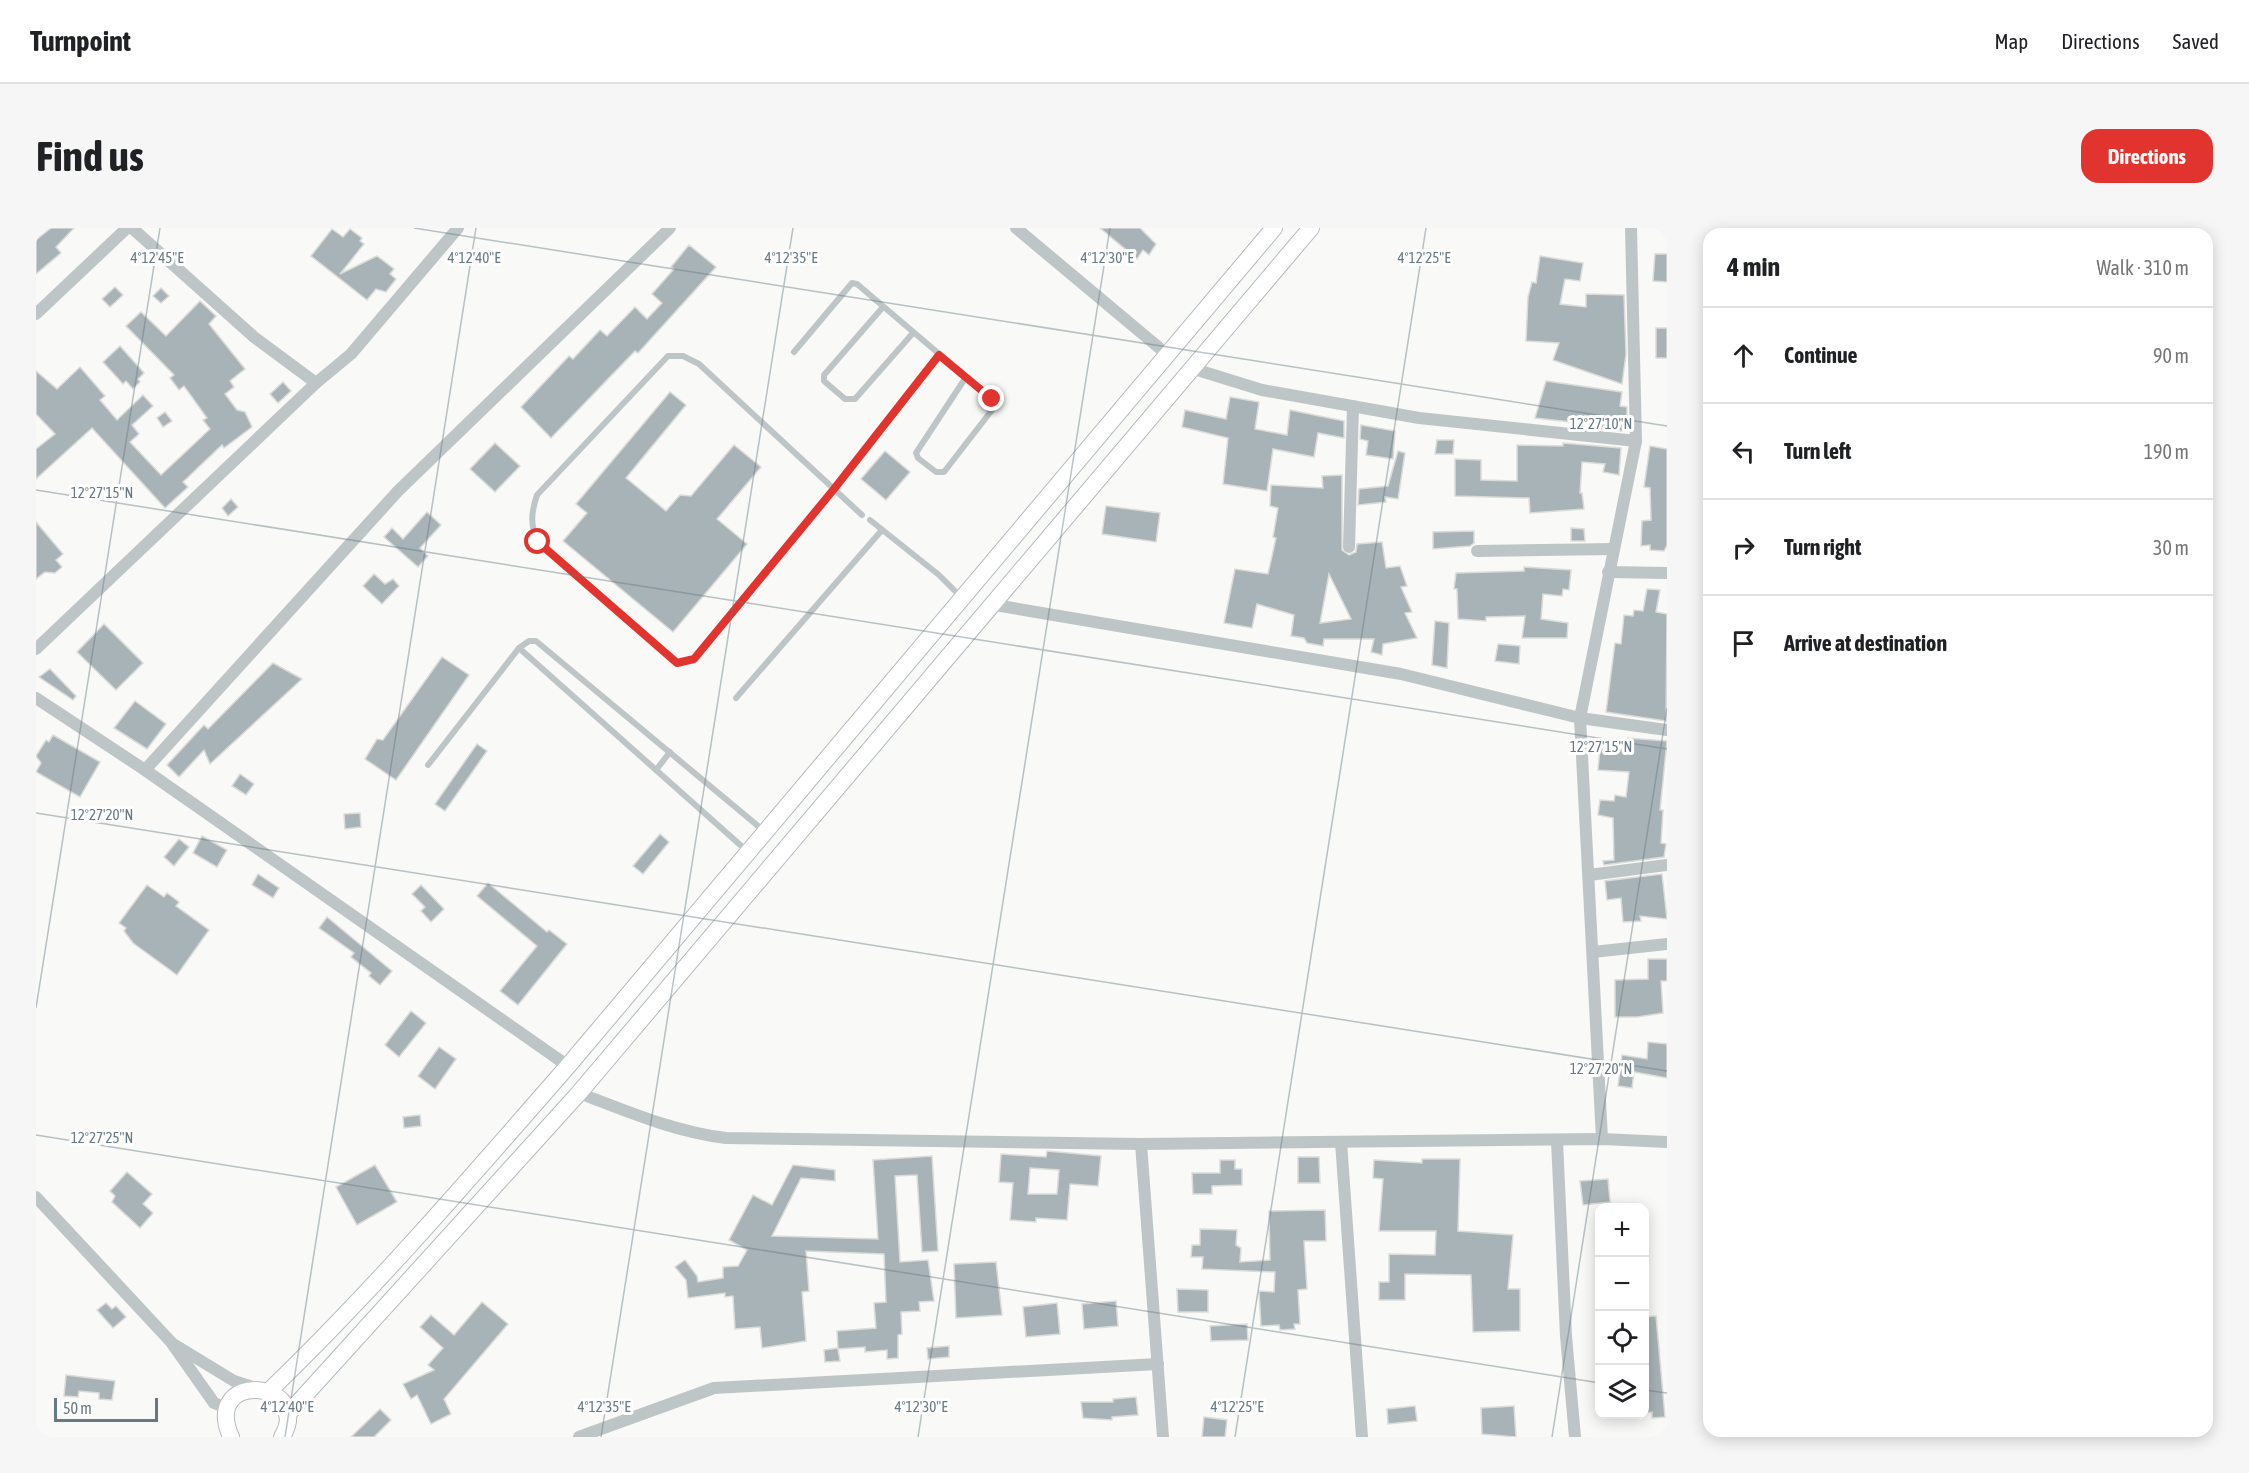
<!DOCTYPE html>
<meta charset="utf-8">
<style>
:root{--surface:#fff;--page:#f6f6f6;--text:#202124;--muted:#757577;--line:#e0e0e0;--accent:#e2342e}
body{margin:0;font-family:"Asap Condensed",sans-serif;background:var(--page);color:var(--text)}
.controls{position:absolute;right:18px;bottom:18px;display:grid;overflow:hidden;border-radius:12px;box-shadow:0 3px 15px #0003}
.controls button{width:54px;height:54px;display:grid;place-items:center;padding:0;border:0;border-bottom:2px solid var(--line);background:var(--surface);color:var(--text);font:30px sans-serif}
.scale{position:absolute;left:18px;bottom:15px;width:104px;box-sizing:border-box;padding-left:6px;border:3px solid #657a82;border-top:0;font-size:16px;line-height:21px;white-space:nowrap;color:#657a82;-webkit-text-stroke:4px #fff;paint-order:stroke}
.stop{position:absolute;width:18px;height:18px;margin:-14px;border:4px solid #e2342e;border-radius:50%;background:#fff}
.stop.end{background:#e2342e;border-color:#fff;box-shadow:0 2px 6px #0008}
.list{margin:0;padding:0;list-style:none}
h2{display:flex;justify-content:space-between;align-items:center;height:78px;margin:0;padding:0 24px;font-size:26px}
h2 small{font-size:20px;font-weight:400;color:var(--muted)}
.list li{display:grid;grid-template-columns:39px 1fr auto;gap:18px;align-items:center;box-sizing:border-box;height:96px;padding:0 24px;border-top:2px solid var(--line)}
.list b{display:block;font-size:22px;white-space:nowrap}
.list em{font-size:20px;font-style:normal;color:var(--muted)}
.icon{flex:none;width:33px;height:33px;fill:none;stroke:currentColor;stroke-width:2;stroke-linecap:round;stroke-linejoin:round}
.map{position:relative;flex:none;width:1631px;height:1209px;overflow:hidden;border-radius:18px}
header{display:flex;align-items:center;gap:36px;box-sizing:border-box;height:84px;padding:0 30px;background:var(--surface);border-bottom:2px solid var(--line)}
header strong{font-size:28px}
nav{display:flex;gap:33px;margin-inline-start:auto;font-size:21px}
.intro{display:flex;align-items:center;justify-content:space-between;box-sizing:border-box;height:144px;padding:0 36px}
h1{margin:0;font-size:42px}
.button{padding:15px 27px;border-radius:18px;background:var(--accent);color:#fff;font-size:21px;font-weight:700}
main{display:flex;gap:36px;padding:0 36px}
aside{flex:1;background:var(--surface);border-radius:18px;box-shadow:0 3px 15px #0003}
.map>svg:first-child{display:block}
.building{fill:#a7b3b6;stroke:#dbdbd9;stroke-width:1.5;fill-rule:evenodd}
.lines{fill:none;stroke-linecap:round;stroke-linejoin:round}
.secondary-casing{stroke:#b3bbbe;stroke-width:18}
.service{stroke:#bec5c7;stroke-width:6}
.minor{stroke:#bec5c7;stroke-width:12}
.secondary{stroke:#fff;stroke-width:16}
.route{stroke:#e2342e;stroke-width:8}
.ticks{fill:none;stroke:#657a82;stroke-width:1.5;stroke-opacity:0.45}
.ticks-label{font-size:15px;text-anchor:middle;fill:#657a82;stroke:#fff;stroke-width:6;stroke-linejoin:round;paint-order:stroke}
</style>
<header>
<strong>Turnpoint</strong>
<nav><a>Map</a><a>Directions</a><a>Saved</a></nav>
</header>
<div class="intro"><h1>Find us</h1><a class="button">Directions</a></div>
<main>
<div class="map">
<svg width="1631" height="1209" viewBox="0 0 1631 1209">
<rect width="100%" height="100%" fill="#f9f9f7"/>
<g class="building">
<path d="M 15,0 L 38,0 L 20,19 L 25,25 L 0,46 L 0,12 Z"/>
<path d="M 1064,0 L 1104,0 L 1120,16 L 1113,27 L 1107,22 L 1101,31 Z"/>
<path d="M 296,1 L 307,9 L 314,1 L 326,10 L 324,13 L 328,16 L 304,46 L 341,28 L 358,41 L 354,46 L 360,51 L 350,64 L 340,61 L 331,72 L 275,28 Z"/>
<path d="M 653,17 L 680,39 L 602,125 L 599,123 L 515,210 L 485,179 L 533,128 L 537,131 L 564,102 L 571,108 L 599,79 L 611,91 L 626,75 L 616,66 L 638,41 L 635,39 Z"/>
<path d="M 1619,26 L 1631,26 L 1631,54 L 1617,53 Z"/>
<path d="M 1504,28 L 1547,35 L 1544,53 L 1529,51 L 1524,76 L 1550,79 L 1550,66 L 1588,67 L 1590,126 L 1586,156 L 1517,132 L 1523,115 L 1490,113 L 1492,69 L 1496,54 L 1500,55 Z"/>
<path d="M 79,59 L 87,67 L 74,79 L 66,71 Z"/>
<path d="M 125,60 L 133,68 L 125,75 L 117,68 Z"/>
<path d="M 164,73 L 180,88 L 173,96 L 209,141 L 194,153 L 198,159 L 189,166 L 201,182 L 209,184 L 216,199 L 188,220 L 186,217 L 147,254 L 152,259 L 129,280 L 56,200 L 0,251 L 0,221 L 19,206 L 0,186 L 0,143 L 21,161 L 44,139 L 69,168 L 64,172 L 81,192 L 107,167 L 117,178 L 96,197 L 103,206 L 94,214 L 125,247 L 174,201 L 167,192 L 171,190 L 148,158 L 143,162 L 134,150 L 138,147 L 90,98 L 105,84 L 130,108 Z"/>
<rect x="1620" y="100" width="11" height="30"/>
<path d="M 84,118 L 108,145 L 102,151 L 104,154 L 97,161 L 90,153 L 87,156 L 67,134 Z"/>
<path d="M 1510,153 L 1586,164 L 1584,178 L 1591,179 L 1591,200 L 1587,200 L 1587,203 L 1562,201 L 1562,197 L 1499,190 Z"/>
<path d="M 247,154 L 255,163 L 242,175 L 234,166 Z"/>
<path d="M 634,164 L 650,177 L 590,250 L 630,283 L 644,267 L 655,268 L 698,217 L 725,239 L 681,291 L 711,316 L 637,404 L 527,313 L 551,285 L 540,276 Z"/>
<path d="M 1194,169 L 1223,174 L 1219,201 L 1251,207 L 1254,182 L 1308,193 L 1308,210 L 1282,205 L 1278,229 L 1237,221 L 1231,263 L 1187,256 L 1192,210 L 1146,199 L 1149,182 L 1190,191 Z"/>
<path d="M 129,184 L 136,193 L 127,199 L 121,190 Z"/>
<path d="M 1325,197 L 1359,203 L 1357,231 L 1330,227 L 1332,213 L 1324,211 Z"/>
<path d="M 1401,212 L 1418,212 L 1417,226 L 1399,226 Z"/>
<path d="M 459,215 L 484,238 L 459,264 L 434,241 Z"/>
<path d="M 1527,215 L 1585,220 L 1583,247 L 1567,244 L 1569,236 L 1546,234 L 1544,265 L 1546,265 L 1548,281 L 1494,285 L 1493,270 L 1419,268 L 1419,231 L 1445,232 L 1445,252 L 1481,253 L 1481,217 L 1527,218 Z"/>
<path d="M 1614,218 L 1631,221 L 1631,317 L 1628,323 L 1614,322 L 1614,317 L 1605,318 L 1606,293 L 1615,292 L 1614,260 L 1608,259 Z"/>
<path d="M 849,223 L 874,244 L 850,272 L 825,251 Z"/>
<path d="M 1362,223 L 1369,225 L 1362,271 L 1349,269 L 1350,274 L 1322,277 L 1323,261 L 1352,258 Z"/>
<path d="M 1306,247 L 1306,322 L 1313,327 L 1320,324 L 1321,316 L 1346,314 L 1350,340 L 1364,338 L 1371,358 L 1365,359 L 1376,384 L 1369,385 L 1381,410 L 1347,416 L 1346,427 L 1335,424 L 1338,411 L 1288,411 L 1287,418 L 1271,415 L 1268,410 L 1255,408 L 1258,387 L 1221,376 L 1216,400 L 1188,395 L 1199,341 L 1232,346 L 1240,310 L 1237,309 L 1242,280 L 1234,278 L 1235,257 L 1287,260 L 1286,248 ZM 1293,346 L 1315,391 L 1284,395 Z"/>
<path d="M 195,271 L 202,279 L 192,288 L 186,280 Z"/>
<path d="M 1070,278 L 1124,285 L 1120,314 L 1066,306 Z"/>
<path d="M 391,284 L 405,297 L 384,320 L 392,328 L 382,339 L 348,309 L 356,300 L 367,311 Z"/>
<path d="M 0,294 L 27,326 L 20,332 L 26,339 L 19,345 L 9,344 L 0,351 Z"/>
<path d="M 1535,300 L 1548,301 L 1549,313 L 1535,313 Z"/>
<path d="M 1438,303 L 1438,315 L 1434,318 L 1397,321 L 1397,304 Z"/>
<path d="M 1488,339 L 1535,342 L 1533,362 L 1527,361 L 1526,368 L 1507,366 L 1505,391 L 1532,395 L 1531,410 L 1486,410 L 1489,388 L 1450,389 L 1450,393 L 1422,391 L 1421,361 L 1418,361 L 1420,345 L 1488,343 Z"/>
<path d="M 338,346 L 349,356 L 357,351 L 363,358 L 346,376 L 327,358 Z"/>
<path d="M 1611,361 L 1624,362 L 1620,384 L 1631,386 L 1630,493 L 1570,484 L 1579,415 L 1585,416 L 1588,387 L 1597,388 L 1598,382 L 1607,383 Z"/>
<path d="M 1399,393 L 1413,395 L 1411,440 L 1396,437 Z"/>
<path d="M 68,396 L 107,435 L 80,462 L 41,424 Z"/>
<path d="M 1462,416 L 1484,418 L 1483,436 L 1459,433 Z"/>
<path d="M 406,429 L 433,447 L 360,552 L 329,531 L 341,511 L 347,512 Z"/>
<path d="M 237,435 L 266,451 L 174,536 L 168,522 L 143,549 L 131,537 L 168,497 L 172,501 Z"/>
<path d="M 14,441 L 40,468 L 37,472 L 3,449 Z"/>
<path d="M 99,473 L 130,496 L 111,521 L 78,500 Z"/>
<path d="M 17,507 L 64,534 L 44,569 L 0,544 L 5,535 L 0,528 L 10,512 L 13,514 Z"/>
<path d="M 1591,510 L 1631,513 L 1624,582 L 1627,582 L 1625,615 L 1630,616 L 1628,629 L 1568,637 L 1567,633 L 1578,632 L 1577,590 L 1562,587 L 1564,572 L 1578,573 L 1579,567 L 1590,569 L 1593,544 L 1562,542 L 1564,520 L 1590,521 Z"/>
<path d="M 441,516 L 451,523 L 409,583 L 399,576 Z"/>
<path d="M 204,546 L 218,556 L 210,567 L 196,558 Z"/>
<path d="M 324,585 L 325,599 L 309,601 L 308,586 Z"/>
<path d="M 624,606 L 633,614 L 607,646 L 597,638 Z"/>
<path d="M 166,608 L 191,622 L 181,639 L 157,625 Z"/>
<path d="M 143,611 L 153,619 L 138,638 L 128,629 Z"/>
<path d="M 222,646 L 243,660 L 237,670 L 216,657 Z"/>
<path d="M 1626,646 L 1631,691 L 1604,688 L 1605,693 L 1587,694 L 1585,670 L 1571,672 L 1569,653 Z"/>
<path d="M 452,655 L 511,704 L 513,702 L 531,716 L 482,777 L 464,763 L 501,718 L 441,668 Z"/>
<path d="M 111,657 L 128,669 L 131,665 L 143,674 L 140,678 L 173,702 L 141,747 L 97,715 L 88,703 L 90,700 L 83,695 Z"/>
<path d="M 385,657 L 408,681 L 395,694 L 385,683 L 389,679 L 376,666 Z"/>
<path d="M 291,689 L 356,743 L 344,757 L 333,748 L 335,745 L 315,729 L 318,725 L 283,700 Z"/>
<path d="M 1612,731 L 1631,731 L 1631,753 L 1625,753 L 1627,785 L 1601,789 L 1579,789 L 1579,752 L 1612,751 Z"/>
<path d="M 375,783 L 390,795 L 363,829 L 349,817 Z"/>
<path d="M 1612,814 L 1631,816 L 1631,850 L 1598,844 L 1596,860 L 1582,858 L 1586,827 L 1611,831 Z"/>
<path d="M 403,819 L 420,831 L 399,861 L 382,848 Z"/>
<path d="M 384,887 L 385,898 L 368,900 L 367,889 Z"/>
<path d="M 1011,923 L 1065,928 L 1062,958 L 1034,956 L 1031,992 L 1000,990 L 1000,994 L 974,992 L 977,955 L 963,954 L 965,926 L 1010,929 ZM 994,940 L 1023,942 L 1021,966 L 992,966 Z"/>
<path d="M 896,928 L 902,1023 L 886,1024 L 881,947 L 859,948 L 864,1034 L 892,1032 L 898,1073 L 883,1074 L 884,1083 L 865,1084 L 866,1106 L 862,1107 L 862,1130 L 851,1131 L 851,1122 L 829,1124 L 829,1119 L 802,1121 L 804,1133 L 789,1134 L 788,1122 L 802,1120 L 801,1103 L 840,1100 L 838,1075 L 850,1074 L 848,1026 L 770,1023 L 773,1063 L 766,1064 L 770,1113 L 726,1120 L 724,1099 L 699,1101 L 697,1068 L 689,1069 L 689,1065 L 652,1070 L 650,1052 L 639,1039 L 649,1032 L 661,1048 L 662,1054 L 687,1050 L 687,1039 L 702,1038 L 711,1022 L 693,1012 L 717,967 L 736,977 L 757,937 L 799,942 L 799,953 L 765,950 L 736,1008 L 842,1011 L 837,932 Z"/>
<path d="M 1262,929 L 1283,929 L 1284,955 L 1262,955 Z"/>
<path d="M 1386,931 L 1424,931 L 1422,1003 L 1477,1007 L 1472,1061 L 1484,1061 L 1484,1103 L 1437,1104 L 1435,1047 L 1369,1046 L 1369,1072 L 1343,1072 L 1343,1054 L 1353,1054 L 1353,1026 L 1399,1027 L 1400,1003 L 1343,1003 L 1347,951 L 1337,950 L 1338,932 L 1386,935 Z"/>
<path d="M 1184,932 L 1199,932 L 1199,941 L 1206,941 L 1206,957 L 1176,958 L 1176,966 L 1157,966 L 1156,945 L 1184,945 Z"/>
<path d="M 339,937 L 361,974 L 321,997 L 300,959 Z"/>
<path d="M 91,944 L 116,966 L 107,976 L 117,985 L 104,1000 L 76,974 L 79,968 L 74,963 Z"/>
<path d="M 1572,951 L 1574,974 L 1547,977 L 1544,953 Z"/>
<path d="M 1289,982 L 1290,1013 L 1268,1013 L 1271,1061 L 1262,1062 L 1264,1096 L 1258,1096 L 1259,1101 L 1244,1102 L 1243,1097 L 1225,1098 L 1223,1063 L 1238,1064 L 1239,1044 L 1166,1041 L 1167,1029 L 1155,1029 L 1156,1017 L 1164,1017 L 1164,1001 L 1201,1002 L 1200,1017 L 1205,1020 L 1204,1034 L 1234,1032 L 1233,983 Z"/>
<path d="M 960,1034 L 966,1087 L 920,1090 L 918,1036 Z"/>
<path d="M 1141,1061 L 1172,1062 L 1172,1084 L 1142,1084 Z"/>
<path d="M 1080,1073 L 1082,1098 L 1048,1101 L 1046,1076 Z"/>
<path d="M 446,1074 L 472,1096 L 408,1171 L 415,1186 L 395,1196 L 381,1167 L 375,1171 L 367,1156 L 398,1142 L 392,1137 L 407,1120 L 384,1099 L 395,1087 L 418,1107 Z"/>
<path d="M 70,1075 L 76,1081 L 80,1078 L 90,1089 L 77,1100 L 61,1082 Z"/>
<path d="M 1021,1075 L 1024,1106 L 990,1109 L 987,1079 Z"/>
<path d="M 1620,1088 L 1629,1189 L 1616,1190 L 1616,1184 L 1608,1185 L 1608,1089 Z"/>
<path d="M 1211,1096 L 1212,1112 L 1175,1113 L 1174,1098 Z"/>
<path d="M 913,1118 L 913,1129 L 892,1131 L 891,1120 Z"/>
<path d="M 30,1147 L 79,1153 L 76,1172 L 63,1171 L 63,1165 L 43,1163 L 42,1169 L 28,1168 Z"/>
<path d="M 1100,1169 L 1102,1187 L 1076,1189 L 1076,1192 L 1047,1190 L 1045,1174 L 1077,1174 L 1077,1171 Z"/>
<path d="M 1379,1178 L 1381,1193 L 1352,1196 L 1351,1181 Z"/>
<path d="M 1478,1178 L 1480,1209 L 1446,1206 L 1445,1180 Z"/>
<path d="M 344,1181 L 355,1192 L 338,1209 L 315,1209 Z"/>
<path d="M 1168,1189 L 1191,1192 L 1189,1209 L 1166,1209 Z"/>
</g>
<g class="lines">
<defs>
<g id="secondary">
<path d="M 233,1163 C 339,1061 435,949 532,838 L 1238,0"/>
<path d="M 251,1187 L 543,865 L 1275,0"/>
<path d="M 195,1209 C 165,1141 279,1152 246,1209"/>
</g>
</defs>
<use href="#secondary" class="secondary-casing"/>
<g class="service">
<path d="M 847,79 L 788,147 L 788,153 L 809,171 L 819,171 L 877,105"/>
<path d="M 758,124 L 816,55 L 821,56 L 956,171 L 956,182 L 908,244 L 900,244 L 882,230 L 880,225 L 930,149"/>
<path d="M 826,287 L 663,136 L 647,128 L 632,128 L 501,267 C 495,285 494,297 502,314 L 641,435 L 658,431 L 798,261 L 903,127"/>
<path d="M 834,292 L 903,347 L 925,369"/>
<path d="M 483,420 L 711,623"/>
<path d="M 700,470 L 846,302"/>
<path d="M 392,537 L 483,420 L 493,413 L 500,413 L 728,603"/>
<path d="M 620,542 L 634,524"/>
</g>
<g class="minor">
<path d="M 96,0 L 218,109 L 280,155"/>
<path d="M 980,0 L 1133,128"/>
<path d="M 0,86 L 91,0"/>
<path d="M 1155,140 L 1226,162 L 1383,190 L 1600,213"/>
<path d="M 1313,319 L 1317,178"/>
<path d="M 1441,323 L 1578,321"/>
<path d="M 1572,344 L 1631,345"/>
<path d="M 959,377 L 1365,446 L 1544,490 L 1631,502"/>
<path d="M 0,421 L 280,155 L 315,126 L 422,0"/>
<path d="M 0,470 L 109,542 L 532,838"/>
<path d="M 109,542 L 362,263 L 634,0"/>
<path d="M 1553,647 L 1631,637"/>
<path d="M 1557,724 L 1631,716"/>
<path d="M 543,865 C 590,883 639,904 690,910 L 1105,916 L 1566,911 L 1631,914"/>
<path d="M 1566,911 L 1544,490 L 1600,213 L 1595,0"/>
<path d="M 1521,913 L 1530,1108 L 1539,1209"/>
<path d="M 1305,914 L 1326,1209"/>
<path d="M 1105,916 L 1127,1209"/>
<path d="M 0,969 L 135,1114 L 178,1175 L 191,1180"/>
<path d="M 139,1117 L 198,1153 L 220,1160"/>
<path d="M 543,1209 L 678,1160 L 1122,1136"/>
</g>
<use href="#secondary" class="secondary"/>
</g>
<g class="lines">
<path class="route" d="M 502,314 L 641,435 L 658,431 L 798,261 L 903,127 L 956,171"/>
</g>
<path class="ticks" d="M 378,0 L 1631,198M 0,262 L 1631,521M 0,585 L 1631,843M 0,780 L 124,0M 0,907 L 1564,1155M 1608,1162 L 1631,1165M 249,1209 L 440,0M 565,1209 L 757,0M 882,1209 L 1074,0M 1199,1209 L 1390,0M 1516,1209 L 1631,480"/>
<g class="ticks-label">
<text x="1071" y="35">4°12'30"E</text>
<text x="121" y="35">4°12'45"E</text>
<text x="438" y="35">4°12'40"E</text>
<text x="755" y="35">4°12'35"E</text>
<text x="1388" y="35">4°12'25"E</text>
<text x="1565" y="201">12°27'10"N</text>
<text x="66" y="270">12°27'15"N</text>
<text x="1565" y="524">12°27'15"N</text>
<text x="66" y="592">12°27'20"N</text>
<text x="1565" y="846">12°27'20"N</text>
<text x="66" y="915">12°27'25"N</text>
<text x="251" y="1184">4°12'40"E</text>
<text x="568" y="1184">4°12'35"E</text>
<text x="885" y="1184">4°12'30"E</text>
<text x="1201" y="1184">4°12'25"E</text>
</g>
</svg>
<div class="controls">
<button>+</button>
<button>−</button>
<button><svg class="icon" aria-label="locate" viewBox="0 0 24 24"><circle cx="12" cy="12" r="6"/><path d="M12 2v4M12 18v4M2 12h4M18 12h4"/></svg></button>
<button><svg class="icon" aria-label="layers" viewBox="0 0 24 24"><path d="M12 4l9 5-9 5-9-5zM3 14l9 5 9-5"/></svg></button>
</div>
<div class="scale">50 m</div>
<div class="stop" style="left:502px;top:314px"></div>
<div class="stop end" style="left:956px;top:171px"></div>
</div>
<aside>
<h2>4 min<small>Walk · 310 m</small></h2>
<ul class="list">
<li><svg class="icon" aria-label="ahead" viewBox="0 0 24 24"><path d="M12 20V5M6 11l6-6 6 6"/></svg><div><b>Continue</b></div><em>90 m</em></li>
<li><svg class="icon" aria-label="left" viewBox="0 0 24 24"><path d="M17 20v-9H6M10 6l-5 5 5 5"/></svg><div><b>Turn left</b></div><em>190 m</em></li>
<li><svg class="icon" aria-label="right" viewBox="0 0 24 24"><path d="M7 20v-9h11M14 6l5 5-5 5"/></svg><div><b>Turn right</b></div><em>30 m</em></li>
<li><svg class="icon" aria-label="arrive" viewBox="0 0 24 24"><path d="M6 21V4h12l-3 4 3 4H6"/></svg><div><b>Arrive at destination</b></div></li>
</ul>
</aside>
</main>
